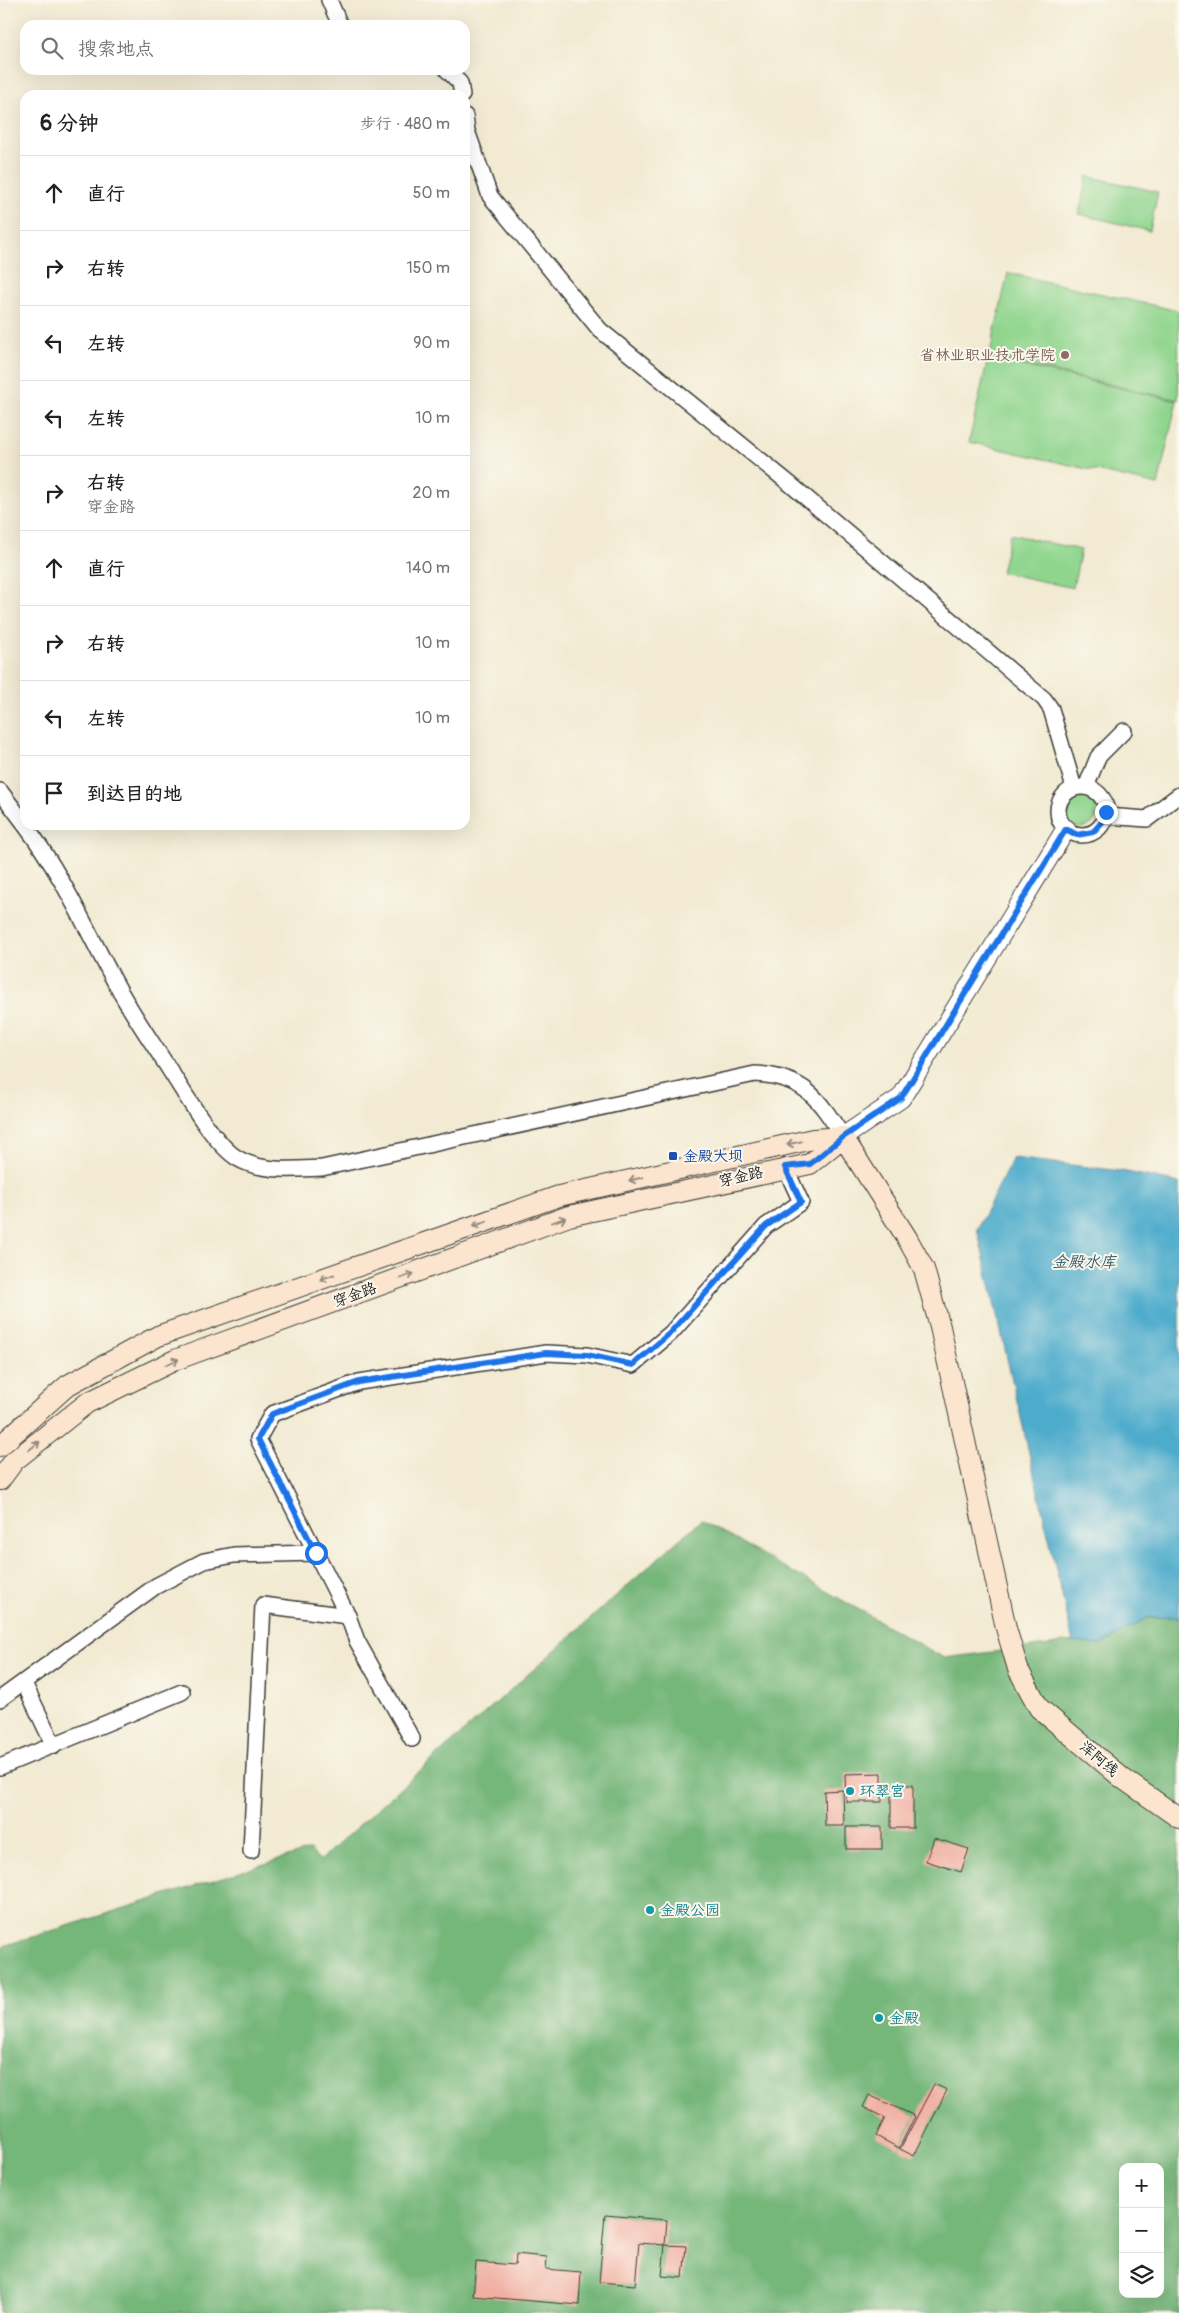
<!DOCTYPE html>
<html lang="zh">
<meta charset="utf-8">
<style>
:root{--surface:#fff;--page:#f2f2f2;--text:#202124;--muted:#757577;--line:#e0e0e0}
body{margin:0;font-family:Pangolin,"LXGW WenKai TC",sans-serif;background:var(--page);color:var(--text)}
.controls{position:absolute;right:15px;bottom:15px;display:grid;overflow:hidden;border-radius:10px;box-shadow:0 5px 20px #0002}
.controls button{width:45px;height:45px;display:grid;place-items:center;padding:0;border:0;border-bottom:1px solid var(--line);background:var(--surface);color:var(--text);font:25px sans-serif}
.stop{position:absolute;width:15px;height:15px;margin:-11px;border:4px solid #1a73e8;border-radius:50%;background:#fff}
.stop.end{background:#1a73e8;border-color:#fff;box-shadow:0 1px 5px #0008}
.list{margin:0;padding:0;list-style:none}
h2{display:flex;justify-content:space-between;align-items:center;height:65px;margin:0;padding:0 20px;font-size:21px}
h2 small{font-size:16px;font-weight:400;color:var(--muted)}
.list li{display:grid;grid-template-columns:32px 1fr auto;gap:15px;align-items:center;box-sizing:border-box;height:75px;padding:0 20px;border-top:1px solid var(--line)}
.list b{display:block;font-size:19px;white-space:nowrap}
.list p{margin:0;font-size:16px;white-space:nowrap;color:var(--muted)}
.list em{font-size:16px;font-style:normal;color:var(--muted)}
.icon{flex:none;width:28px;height:28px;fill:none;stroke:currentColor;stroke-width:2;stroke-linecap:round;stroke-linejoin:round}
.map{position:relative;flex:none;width:1179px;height:2313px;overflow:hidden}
.search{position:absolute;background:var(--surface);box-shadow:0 5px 20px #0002;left:20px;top:20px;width:450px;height:55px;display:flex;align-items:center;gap:12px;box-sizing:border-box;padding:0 18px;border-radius:15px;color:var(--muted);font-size:19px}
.panel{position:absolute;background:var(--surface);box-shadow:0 5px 20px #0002;left:20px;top:90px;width:450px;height:740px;border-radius:15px}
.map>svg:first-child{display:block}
.green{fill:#90d58e;stroke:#567855}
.forest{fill:#74b679;stroke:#48694a;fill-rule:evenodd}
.water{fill:#4daccc;stroke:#346474}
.building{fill:#f1afa2}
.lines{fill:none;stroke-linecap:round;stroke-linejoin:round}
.minor-casing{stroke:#3c3b37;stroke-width:18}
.tertiary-casing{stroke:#3c3b37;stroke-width:21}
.secondary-casing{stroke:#3c3b37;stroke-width:22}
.minor{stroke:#fff;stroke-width:15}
.tertiary{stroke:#fff;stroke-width:19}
.secondary{stroke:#fbe5cf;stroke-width:20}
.oneway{stroke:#978b7e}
.route{stroke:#1a73e8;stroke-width:6}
.education-dot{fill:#8d6e63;stroke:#fbf7ec;stroke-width:2}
.transit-dot{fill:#1a4fb4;stroke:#fbf7ec;stroke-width:2}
.culture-dot{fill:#0f9aa8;stroke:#fbf7ec;stroke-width:2}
.labels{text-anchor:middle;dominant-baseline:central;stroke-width:4;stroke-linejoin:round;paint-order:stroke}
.education-label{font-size:15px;fill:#785e54;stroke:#fbf7ec;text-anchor:end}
.transit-label{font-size:15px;fill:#164399;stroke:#fbf7ec;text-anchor:start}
.street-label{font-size:15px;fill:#1c1c1c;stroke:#fbf7ec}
.culture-label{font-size:15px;fill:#0d838f;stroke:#fbf7ec;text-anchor:start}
.water-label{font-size:16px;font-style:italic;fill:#325d6b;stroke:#fbf7ec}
</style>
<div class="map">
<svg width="1179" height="2313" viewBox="0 0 1179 2313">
<rect width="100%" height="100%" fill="#fbf7ec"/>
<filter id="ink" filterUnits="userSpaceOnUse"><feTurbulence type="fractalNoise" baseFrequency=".02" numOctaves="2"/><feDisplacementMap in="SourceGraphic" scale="10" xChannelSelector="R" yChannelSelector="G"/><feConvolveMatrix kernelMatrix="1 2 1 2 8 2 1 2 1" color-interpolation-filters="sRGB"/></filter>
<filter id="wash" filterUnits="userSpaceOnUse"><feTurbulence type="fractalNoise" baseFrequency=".0096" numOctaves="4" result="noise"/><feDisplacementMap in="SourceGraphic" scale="20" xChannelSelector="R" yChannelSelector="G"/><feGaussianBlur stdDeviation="1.12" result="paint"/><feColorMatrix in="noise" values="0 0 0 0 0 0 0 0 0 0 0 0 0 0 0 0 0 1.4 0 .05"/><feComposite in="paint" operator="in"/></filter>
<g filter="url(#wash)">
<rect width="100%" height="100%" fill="#f2ead2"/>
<g class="green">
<path d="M 1087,176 L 1158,192 L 1150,231 L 1079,214 Z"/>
<path d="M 1008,273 L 1179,311 L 1178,400 L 989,357 Z"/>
<path d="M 988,358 L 1177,401 L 1158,485 L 969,442 Z"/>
<path d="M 1010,534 L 1081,550 L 1073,588 L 1001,572 Z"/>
<circle cx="1081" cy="812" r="16"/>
</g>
<path class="forest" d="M 701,1520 L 944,1658 L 1073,1642 L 1101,1645 L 1147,1618 L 1179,1617 L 1179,2313 L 0,2313 L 0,1947 L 310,1850 L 320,1860 ZM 1123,2167 L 1160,2167 L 1160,2294 L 1123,2294 Z"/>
<path class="water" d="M 1013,1158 L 1122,1171 L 1179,1183 L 1179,1617 L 1147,1618 L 1101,1645 L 1073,1642 L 977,1229 Z"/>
<g id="blocks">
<g class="building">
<path d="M 882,1773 L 882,1802 L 846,1802 L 845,1774 Z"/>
<rect x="891" y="1785" width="22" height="43"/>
<path d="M 843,1790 L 844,1826 L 825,1826 L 824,1791 Z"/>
<rect x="846" y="1827" width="36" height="22"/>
<path d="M 934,1838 L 969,1849 L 961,1872 L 926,1861 Z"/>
<path d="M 934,2084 L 947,2090 L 914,2156 L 900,2149 Z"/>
<path d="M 869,2095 L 915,2116 L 899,2148 L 876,2136 L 885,2118 L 863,2107 Z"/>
<path d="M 605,2215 L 667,2220 L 665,2245 L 639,2243 L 635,2285 L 599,2282 Z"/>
<path d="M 665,2245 L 686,2246 L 683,2278 L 662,2276 Z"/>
<path d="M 516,2254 L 547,2257 L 546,2269 L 581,2272 L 579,2305 L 473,2296 L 476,2262 L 515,2265 Z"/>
</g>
</g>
</g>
<g filter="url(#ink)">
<use href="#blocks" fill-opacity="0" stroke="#3c3b37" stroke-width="1"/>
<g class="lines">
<defs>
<g id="minor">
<path d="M 329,0 L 340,25"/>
<path d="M 447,70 L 460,83 L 462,95"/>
<path d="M 465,116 L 467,131 L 490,196 L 600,330 L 790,484 L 1044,699 L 1051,709 L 1074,788"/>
<circle cx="1082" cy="811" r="24"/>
<path d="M 1086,787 L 1098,757 L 1124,731"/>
<path d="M 0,791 L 25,824"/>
<path d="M 1106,816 L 1147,819 L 1179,795"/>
<path d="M 25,825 C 65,878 89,936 121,993 C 138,1023 158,1051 176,1080 C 189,1101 216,1145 237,1158 C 262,1173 294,1169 322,1168 L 755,1074 C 805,1077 818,1098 843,1137"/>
<path d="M 24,1683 L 54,1746"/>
<path d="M 0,1699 L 156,1586 L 204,1561 L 234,1555 L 316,1553"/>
<path d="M 412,1739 L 357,1641 L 348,1616 L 258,1439 L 272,1414 L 359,1382 L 546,1353 L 587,1355 L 633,1365 L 671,1333 L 766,1226 L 801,1202 L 785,1167"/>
<path d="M 0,1767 L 182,1692"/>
<path d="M 251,1851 L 263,1605 L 348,1616"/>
</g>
<path id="tertiary" d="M 843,1137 L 901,1098 L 1066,829"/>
<g id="secondary">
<path d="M 843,1137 L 907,1238 L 924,1269 L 940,1327 L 1006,1628 L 1018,1669 L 1039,1708 L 1122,1778 L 1179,1818"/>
<path d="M 0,1446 L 68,1385 L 158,1336 L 559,1196 L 813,1139 L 843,1137"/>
<path d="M 0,1480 L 14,1461 L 87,1403 L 175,1360 L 569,1216 L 810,1164 L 843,1137"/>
</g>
</defs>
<use href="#minor" class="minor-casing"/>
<use href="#tertiary" class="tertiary-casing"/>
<use href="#secondary" class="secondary-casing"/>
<use href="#minor" class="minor"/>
<use href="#tertiary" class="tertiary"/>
<use href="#secondary" class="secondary"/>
</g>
<defs><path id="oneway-shaft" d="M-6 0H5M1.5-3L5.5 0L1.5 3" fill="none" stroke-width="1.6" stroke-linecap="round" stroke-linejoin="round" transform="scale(1.25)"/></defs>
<g class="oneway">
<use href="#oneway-shaft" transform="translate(794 1143) rotate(168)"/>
<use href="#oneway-shaft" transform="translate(636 1179) rotate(167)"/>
<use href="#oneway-shaft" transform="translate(559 1220) rotate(-20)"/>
<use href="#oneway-shaft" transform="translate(480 1224) rotate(161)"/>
<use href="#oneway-shaft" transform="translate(407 1276) rotate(-20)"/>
<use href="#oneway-shaft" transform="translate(327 1277) rotate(161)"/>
<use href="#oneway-shaft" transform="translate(172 1362) rotate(-24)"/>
<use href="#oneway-shaft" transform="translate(34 1446) rotate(-39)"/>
</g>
</g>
<g class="lines" filter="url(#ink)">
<path class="route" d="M 316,1553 L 258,1439 L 272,1414 L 359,1382 L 546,1353 L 587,1355 L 633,1365 L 670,1333 L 766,1226 L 801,1202 L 785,1167 L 810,1164 L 843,1137 L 901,1098 L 1066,829 L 1077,835 L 1093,832 L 1104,820 L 1106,812"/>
</g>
<circle class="education-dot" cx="1065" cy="355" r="5"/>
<rect class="transit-dot" x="668" y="1151" width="10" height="10" rx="2.5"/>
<g class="culture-dot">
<circle cx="850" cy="1791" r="5"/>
<circle cx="650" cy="1910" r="5"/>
<circle cx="879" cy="2018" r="5"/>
</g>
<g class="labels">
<g class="education-label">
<text x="1055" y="355">省林业职业技术学院</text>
</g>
<g class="transit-label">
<text x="683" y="1156">金殿大坝</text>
</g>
<g class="street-label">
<text transform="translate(741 1177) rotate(-13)">穿金路</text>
<text transform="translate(355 1295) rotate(-20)">穿金路</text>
<text transform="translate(1099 1759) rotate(40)">浑阿线</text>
</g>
<g class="culture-label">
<text x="860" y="1791">环翠宫</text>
<text x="660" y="1910">金殿公园</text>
<text x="889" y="2018">金殿</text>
</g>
<g class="water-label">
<text x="1084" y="1262">金殿水库</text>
</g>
</g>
</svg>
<div class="controls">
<button>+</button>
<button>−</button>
<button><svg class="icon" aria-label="layers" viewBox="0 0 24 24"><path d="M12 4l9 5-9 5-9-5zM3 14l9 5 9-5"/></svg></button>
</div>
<div class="stop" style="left:316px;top:1553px"></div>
<div class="stop end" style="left:1106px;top:812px"></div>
<div class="search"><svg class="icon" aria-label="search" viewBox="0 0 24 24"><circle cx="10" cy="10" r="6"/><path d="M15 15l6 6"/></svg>搜索地点</div>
<section class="panel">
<h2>6 分钟<small>步行 · 480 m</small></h2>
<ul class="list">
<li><svg class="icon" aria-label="ahead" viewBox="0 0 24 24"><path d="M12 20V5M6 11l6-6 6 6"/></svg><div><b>直行</b></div><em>50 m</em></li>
<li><svg class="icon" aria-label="right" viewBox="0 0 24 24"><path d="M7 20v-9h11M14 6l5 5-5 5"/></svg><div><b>右转</b></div><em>150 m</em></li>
<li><svg class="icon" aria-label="left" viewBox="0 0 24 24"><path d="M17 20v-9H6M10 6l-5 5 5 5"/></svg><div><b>左转</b></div><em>90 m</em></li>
<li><svg class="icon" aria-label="left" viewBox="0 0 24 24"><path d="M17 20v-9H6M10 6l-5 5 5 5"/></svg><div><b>左转</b></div><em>10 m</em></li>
<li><svg class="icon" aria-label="right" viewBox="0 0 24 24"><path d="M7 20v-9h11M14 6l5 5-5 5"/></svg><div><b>右转</b><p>穿金路</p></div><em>20 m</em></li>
<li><svg class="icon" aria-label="ahead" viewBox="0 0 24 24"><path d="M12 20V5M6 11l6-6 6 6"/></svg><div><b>直行</b></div><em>140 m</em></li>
<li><svg class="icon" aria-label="right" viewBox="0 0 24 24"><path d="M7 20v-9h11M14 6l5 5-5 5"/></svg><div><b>右转</b></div><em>10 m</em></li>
<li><svg class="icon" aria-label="left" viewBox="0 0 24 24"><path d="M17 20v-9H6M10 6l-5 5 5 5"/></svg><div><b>左转</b></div><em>10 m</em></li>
<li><svg class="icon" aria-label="arrive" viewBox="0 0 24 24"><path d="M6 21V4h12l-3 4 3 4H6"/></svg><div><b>到达目的地</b></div></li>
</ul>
</section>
</div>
